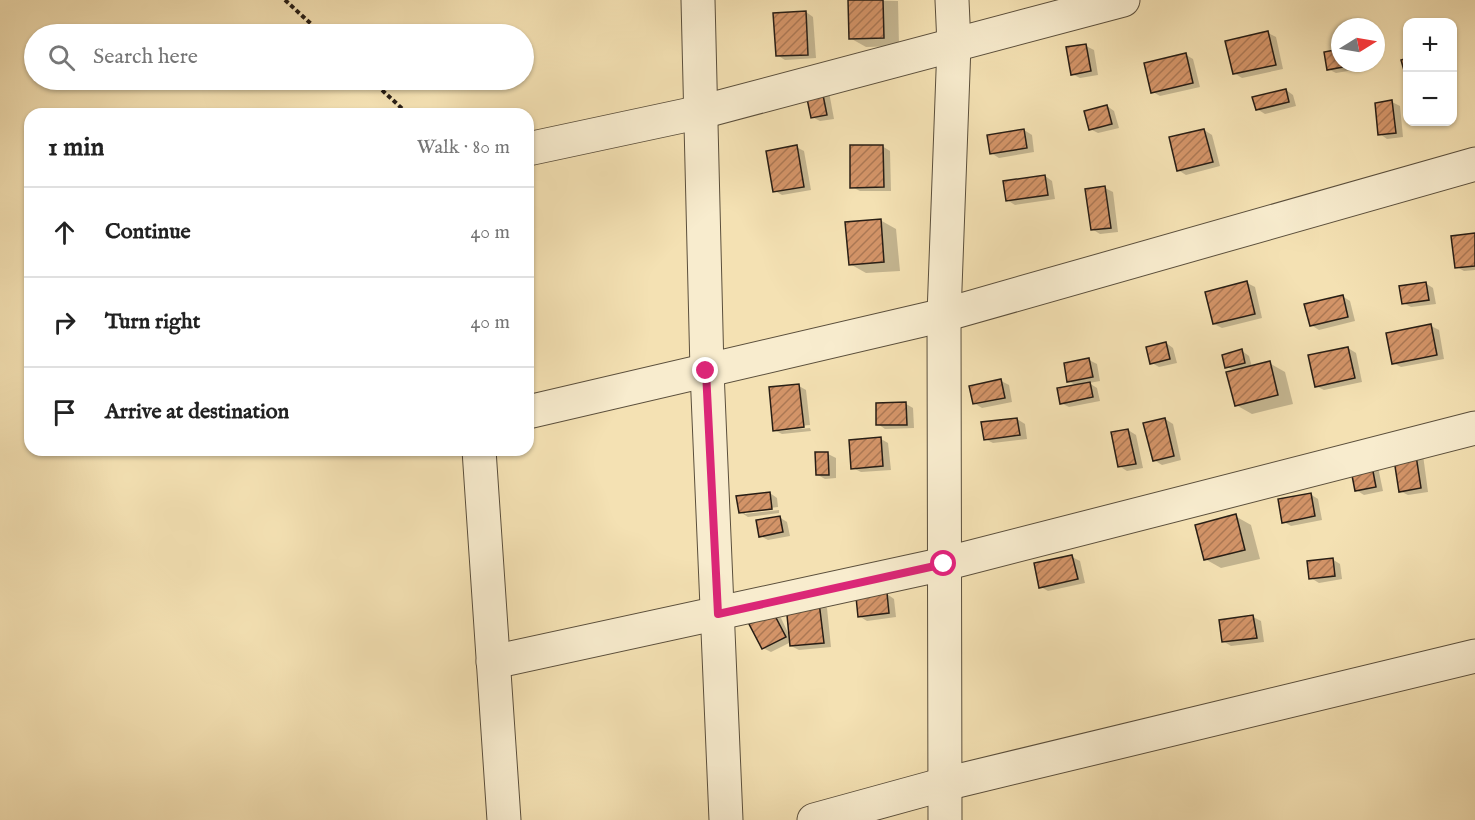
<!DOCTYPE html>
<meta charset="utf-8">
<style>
:root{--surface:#fff;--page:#f2f2f2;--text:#222;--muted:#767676;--line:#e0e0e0}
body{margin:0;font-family:"IM FELL English",serif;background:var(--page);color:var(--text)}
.controls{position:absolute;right:18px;top:18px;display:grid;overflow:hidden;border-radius:12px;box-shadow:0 2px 4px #0004}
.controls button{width:54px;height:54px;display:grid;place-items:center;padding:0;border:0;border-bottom:2px solid var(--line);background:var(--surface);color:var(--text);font:30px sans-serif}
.compass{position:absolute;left:1331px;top:18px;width:54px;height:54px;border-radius:50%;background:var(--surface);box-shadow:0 2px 4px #0004;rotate:79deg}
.stop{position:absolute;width:18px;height:18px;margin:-14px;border:4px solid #db2777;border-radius:50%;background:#fff}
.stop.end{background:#db2777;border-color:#fff;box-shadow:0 2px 6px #0008}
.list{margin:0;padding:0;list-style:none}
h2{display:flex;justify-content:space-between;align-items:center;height:78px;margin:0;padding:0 24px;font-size:26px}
h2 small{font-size:20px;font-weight:400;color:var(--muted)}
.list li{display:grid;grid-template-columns:39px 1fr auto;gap:18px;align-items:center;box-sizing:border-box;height:90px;padding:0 24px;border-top:2px solid var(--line)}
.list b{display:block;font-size:22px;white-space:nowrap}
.list em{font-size:20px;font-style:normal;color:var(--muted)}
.icon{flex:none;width:33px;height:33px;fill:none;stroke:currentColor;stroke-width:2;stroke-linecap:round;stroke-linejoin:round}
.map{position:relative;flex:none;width:1475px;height:820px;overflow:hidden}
.search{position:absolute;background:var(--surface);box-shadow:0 2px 4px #0004;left:24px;top:24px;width:510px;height:66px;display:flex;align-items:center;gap:15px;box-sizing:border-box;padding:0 21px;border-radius:33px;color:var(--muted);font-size:22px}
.panel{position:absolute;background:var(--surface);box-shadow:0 2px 4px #0004;left:24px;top:108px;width:510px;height:348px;border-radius:18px}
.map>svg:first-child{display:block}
.shadow{fill:#0003}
.building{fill:url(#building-hatch);stroke:#281e15;stroke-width:1.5}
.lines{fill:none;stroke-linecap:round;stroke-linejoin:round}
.street-casing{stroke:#5b4f3c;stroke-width:35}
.path{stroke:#281e15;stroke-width:4;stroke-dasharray:4.5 3;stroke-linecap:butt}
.street{stroke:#f8ecce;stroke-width:33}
.route{stroke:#db2777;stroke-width:8}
</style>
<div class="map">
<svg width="1475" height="820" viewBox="0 0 1475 820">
<defs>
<pattern id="building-hatch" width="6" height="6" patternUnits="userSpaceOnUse" patternTransform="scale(1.5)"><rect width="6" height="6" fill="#d39468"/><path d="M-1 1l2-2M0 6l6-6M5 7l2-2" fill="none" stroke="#ab7854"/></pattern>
</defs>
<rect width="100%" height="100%" fill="#f4e1b3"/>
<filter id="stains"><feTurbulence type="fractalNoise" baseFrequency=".00333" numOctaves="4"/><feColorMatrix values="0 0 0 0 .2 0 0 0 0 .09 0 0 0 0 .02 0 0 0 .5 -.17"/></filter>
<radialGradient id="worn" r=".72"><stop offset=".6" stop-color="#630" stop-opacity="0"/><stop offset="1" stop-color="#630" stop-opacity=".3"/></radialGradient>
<g class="shadow">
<path d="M 849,0 L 898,1 L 899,46 L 866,47 L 850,38 Z"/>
<path d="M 806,12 L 813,17 L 816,58 L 785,60 L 777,55 Z"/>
<path d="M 1268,33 L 1276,37 L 1283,69 L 1242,78 L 1234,73 Z"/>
<path d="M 1086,46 L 1094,50 L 1098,75 L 1080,78 L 1072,74 Z"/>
<path d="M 1340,50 L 1340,63 L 1365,63 L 1366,68 L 1336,73 L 1328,69 Z"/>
<path d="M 1186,55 L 1193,59 L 1200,87 L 1160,96 L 1153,92 Z"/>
<path d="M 807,90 L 829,92 L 834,119 L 820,121 L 812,117 Z"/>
<path d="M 1286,90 L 1293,95 L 1296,106 L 1265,114 L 1257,109 Z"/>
<path d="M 1392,102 L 1400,106 L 1403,137 L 1387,139 L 1380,134 Z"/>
<path d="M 1107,106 L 1114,111 L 1119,128 L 1098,133 L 1090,129 Z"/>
<path d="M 1024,130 L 1032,135 L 1034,152 L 999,158 L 991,153 Z"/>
<path d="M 1204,130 L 1212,135 L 1220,166 L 1186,175 L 1178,170 Z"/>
<path d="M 882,146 L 890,151 L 891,191 L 860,191 L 852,187 Z"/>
<path d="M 796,147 L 804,151 L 811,190 L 782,195 L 775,191 Z"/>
<path d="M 1045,176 L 1052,181 L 1055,199 L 1015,205 L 1007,200 Z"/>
<path d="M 1105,188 L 1113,192 L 1118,232 L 1100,234 L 1092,229 Z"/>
<path d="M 880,220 L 896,229 L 900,271 L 866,273 L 850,264 Z"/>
<path d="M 1475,234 L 1475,270 L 1464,271 L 1457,267 Z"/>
<path d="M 1247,283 L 1255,287 L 1262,318 L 1222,328 L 1214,324 Z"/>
<path d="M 1425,283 L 1433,288 L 1436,304 L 1411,307 L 1403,303 Z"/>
<path d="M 1342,296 L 1350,301 L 1355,321 L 1319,330 L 1311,325 Z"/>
<path d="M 1431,326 L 1439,330 L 1444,359 L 1401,367 L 1393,363 Z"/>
<path d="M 1166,343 L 1173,348 L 1177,363 L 1159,367 L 1152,363 Z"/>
<path d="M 1348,348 L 1356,353 L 1362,382 L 1324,390 L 1316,386 Z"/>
<path d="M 1242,351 L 1249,356 L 1252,367 L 1269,363 L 1285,372 L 1293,404 L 1252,414 L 1236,405 L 1235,371 L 1227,367 Z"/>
<path d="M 1089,360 L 1097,364 L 1100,381 L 1089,383 L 1097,388 L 1100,401 L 1069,407 L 1061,403 L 1076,386 L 1069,381 Z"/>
<path d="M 1001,381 L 1009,385 L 1012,402 L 982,408 L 974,403 Z"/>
<path d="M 799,386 L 806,390 L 810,425 L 780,428 L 780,431 L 810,428 L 811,431 L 782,434 L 774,430 Z"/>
<path d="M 906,404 L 913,408 L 914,428 L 885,429 L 878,424 Z"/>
<path d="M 1017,419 L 1025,424 L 1027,439 L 993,443 L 985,439 Z"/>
<path d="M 1165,419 L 1173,424 L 1181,460 L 1162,465 L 1154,460 Z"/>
<path d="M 1128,430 L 1136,435 L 1143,468 L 1127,471 L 1119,466 Z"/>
<path d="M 881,439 L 888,443 L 891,470 L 861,472 L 853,468 Z"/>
<path d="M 1415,451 L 1423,455 L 1428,492 L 1408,495 L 1400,491 Z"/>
<path d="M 828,454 L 836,458 L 836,478 L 825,479 L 818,475 Z"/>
<path d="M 1351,466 L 1378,467 L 1383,491 L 1364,495 L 1356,490 Z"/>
<path d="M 770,493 L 777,498 L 778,507 L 745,511 L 745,514 L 779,510 L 779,513 L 748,517 L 740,512 Z"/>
<path d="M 1310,494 L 1318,499 L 1322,520 L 1291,526 L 1284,522 Z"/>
<path d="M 1235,516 L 1251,525 L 1260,559 L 1221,568 L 1205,559 Z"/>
<path d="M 779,517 L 787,522 L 790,536 L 768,540 L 760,536 Z"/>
<path d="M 1072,557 L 1080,561 L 1085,583 L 1048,591 L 1041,587 Z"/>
<path d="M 1332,559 L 1340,564 L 1342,579 L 1319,583 L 1311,578 Z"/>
<path d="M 887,594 L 894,599 L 896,617 L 867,621 L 859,616 Z"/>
<path d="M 819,603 L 827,608 L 831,647 L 799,650 L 791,646 L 791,642 L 771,652 L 763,648 L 773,614 L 781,618 L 790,637 Z"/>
<path d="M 1253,617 L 1261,621 L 1264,642 L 1231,646 L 1223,641 Z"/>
</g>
<g class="building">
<path d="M 848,0 L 883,0 L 884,38 L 849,39 Z"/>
<path d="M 806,11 L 808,55 L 776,56 L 773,13 Z"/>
<path d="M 1268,31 L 1276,65 L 1233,74 L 1225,41 Z"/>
<path d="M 1086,44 L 1091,71 L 1071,75 L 1066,47 Z"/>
<path d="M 1340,49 L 1340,63 L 1359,64 L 1327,70 L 1324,52 Z"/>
<path d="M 1186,53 L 1193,83 L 1151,93 L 1144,63 Z"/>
<path d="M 1408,58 L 1408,73 L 1405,74 L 1401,60 Z"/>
<path d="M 821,85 L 827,115 L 811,118 L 805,89 Z"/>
<path d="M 1286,89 L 1289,102 L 1256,110 L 1252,97 Z"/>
<path d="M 1392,100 L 1396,133 L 1378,135 L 1375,103 Z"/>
<path d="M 1107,105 L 1112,124 L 1089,130 L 1084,111 Z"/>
<path d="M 1024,129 L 1027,148 L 990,154 L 987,135 Z"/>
<path d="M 1204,129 L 1213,162 L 1177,171 L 1169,137 Z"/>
<path d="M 797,145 L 804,187 L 773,192 L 766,151 Z"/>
<path d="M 850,145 L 883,145 L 884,187 L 850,188 Z"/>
<path d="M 1045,175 L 1048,195 L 1006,201 L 1003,181 Z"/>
<path d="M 1105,186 L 1111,228 L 1091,230 L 1085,189 Z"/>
<path d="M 881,219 L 884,262 L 849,265 L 845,222 Z"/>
<path d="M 1475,233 L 1475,266 L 1455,268 L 1451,236 Z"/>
<path d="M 1247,281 L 1255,314 L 1213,324 L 1205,292 Z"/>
<path d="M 1426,282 L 1429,300 L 1402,304 L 1399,286 Z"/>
<path d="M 1343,295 L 1348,317 L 1310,326 L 1304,304 Z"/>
<path d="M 1431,324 L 1437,355 L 1392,364 L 1386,333 Z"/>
<path d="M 1166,342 L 1170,359 L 1150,364 L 1146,347 Z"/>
<path d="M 1348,347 L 1355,378 L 1315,387 L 1308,355 Z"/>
<path d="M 1242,349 L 1245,363 L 1225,368 L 1222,355 Z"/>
<path d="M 1089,358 L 1093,377 L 1067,382 L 1064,363 Z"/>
<path d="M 1270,361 L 1278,395 L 1235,406 L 1226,372 Z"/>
<path d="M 1001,379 L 1005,398 L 973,404 L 969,386 Z"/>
<path d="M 1090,382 L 1093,397 L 1060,404 L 1057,388 Z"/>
<path d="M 799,384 L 804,427 L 773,431 L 769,387 Z"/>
<path d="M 906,402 L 907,425 L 876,425 L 876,403 Z"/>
<path d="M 1017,418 L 1020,435 L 984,440 L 981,422 Z"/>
<path d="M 1165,418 L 1174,456 L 1153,461 L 1143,423 Z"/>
<path d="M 1128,429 L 1136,464 L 1118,467 L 1111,432 Z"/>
<path d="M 881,437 L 883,466 L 851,469 L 849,440 Z"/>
<path d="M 1415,449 L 1421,488 L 1399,492 L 1393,453 Z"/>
<path d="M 815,452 L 828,452 L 829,475 L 816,475 Z"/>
<path d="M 1371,461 L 1376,487 L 1355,491 L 1350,465 Z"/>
<path d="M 770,492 L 772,509 L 739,513 L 736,496 Z"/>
<path d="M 1311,493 L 1315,516 L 1282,523 L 1278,499 Z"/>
<path d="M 1236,514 L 1245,550 L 1204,560 L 1195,525 Z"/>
<path d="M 780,516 L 783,532 L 759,537 L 756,520 Z"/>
<path d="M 1072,555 L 1078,579 L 1039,588 L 1034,563 Z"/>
<path d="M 1333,558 L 1335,576 L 1309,579 L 1307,561 Z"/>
<path d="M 887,593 L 889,613 L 858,617 L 856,597 Z"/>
<path d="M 819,602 L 824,643 L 790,646 L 786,605 Z"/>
<path d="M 773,612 L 786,637 L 762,649 L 749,624 Z"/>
<path d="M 1253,615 L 1257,638 L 1222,642 L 1219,620 Z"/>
</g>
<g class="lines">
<defs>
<g id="street">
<path d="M 698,0 L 707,371 L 726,820"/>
<path d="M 528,149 L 701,112 L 1123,0"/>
<path d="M 528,412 L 944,315 L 1475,164"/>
<path d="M 479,450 L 504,820"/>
<path d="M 493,662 L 944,564 L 1475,428"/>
<path d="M 814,820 L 945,784 L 1475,656"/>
<path d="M 945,820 L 944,315 L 954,45 L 952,0"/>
</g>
</defs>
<use href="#street" class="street-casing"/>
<g class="path">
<path d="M 285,0 L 322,34"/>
<path d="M 371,80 L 408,114"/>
</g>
<use href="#street" class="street"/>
</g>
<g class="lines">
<path class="route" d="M 706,371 L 718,614 L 944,564"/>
</g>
<rect width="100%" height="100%" filter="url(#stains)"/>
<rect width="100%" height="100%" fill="url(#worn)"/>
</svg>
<div class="controls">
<button>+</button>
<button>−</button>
</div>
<svg class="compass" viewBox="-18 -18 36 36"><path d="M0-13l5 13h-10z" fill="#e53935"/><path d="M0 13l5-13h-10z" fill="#767676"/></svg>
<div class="stop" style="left:944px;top:564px"></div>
<div class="stop end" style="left:706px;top:371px"></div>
<div class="search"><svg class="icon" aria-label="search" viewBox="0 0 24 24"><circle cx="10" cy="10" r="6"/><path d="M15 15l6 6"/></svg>Search here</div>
<section class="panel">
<h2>1 min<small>Walk · 80 m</small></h2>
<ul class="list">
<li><svg class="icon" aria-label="ahead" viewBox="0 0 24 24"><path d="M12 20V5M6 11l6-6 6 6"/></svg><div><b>Continue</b></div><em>40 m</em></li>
<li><svg class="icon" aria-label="right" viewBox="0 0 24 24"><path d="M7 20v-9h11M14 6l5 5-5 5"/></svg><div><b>Turn right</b></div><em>40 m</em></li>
<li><svg class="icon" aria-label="arrive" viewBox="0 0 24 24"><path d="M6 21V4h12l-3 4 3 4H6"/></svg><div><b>Arrive at destination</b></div></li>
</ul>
</section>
</div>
